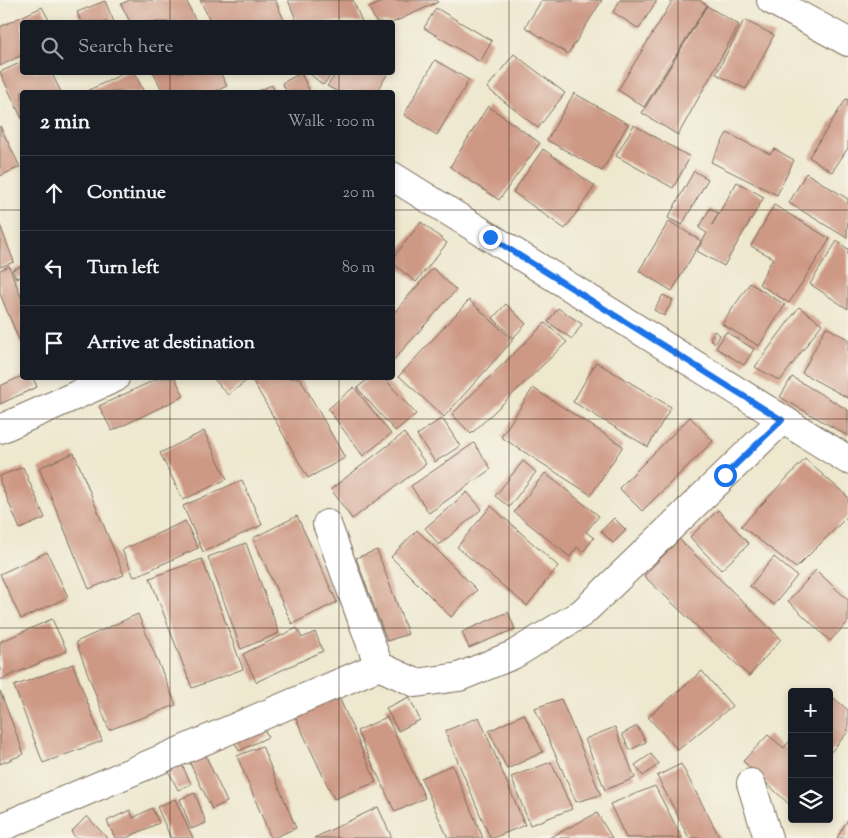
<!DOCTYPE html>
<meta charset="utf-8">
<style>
:root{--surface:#171b24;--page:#20242c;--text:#f1f3f6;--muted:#9ea1a6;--line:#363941}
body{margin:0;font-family:"Sorts Mill Goudy",serif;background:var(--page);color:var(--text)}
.controls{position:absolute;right:15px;bottom:15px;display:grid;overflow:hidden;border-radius:5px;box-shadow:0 2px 8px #0003}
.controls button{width:45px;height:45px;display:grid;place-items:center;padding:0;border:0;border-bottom:1px solid var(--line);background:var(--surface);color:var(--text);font:25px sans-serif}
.stop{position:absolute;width:15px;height:15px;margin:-11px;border:4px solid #1a73e8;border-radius:50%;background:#fff}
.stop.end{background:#1a73e8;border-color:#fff;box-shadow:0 1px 5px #0008}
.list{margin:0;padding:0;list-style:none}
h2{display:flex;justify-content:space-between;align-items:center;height:65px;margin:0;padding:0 20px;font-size:21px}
h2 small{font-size:16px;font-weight:400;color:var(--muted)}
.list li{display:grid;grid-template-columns:32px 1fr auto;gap:15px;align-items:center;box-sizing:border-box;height:75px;padding:0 20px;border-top:1px solid var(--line)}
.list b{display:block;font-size:19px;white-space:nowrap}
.list em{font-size:16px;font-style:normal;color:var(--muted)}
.icon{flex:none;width:28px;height:28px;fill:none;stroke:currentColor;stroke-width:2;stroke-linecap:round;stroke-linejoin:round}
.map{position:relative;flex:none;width:848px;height:838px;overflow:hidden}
.search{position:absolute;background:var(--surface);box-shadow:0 2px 8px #0003;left:20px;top:20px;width:375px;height:55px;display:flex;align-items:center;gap:12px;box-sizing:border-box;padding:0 18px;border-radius:5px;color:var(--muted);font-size:19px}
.panel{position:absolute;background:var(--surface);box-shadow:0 2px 8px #0003;left:20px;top:90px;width:375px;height:290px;border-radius:5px}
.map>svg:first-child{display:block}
.building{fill:#cd9884}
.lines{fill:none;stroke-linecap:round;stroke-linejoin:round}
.minor-casing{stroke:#7a6c5c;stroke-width:30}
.minor{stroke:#fff;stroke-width:28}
.route{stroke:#1a73e8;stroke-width:6}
.grid{fill:none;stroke:#3b2a1e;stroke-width:1;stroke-opacity:0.55}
</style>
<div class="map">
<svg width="848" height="838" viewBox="0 0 848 838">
<rect width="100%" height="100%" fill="#f7f3e8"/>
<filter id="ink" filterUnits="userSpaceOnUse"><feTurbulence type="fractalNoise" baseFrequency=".02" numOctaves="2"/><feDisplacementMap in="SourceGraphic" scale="10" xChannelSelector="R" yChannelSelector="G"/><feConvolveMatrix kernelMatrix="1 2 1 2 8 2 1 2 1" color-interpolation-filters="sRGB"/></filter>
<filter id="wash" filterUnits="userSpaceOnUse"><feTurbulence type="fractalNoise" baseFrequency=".0096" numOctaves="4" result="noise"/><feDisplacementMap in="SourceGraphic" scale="20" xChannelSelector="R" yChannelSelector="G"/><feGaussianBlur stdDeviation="1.12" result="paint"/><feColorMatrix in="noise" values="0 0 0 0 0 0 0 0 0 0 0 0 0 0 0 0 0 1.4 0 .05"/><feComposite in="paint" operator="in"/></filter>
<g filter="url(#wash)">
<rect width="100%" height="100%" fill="#eee8cf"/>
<g id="blocks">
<g class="building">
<path d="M 130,0 L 186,0 L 196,22 L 130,22 L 121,4 Z"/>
<path d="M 200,0 L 275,0 L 285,22 L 211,22 Z"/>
<path d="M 288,0 L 353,0 L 362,22 L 297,22 Z"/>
<path d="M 386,0 L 437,0 L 438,2 L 392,23 L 376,22 L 369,8 Z"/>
<path d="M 542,0 L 602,0 L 568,54 L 525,27 Z"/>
<path d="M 620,0 L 657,0 L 639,29 L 613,12 Z"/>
<path d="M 673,0 L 699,0 L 707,5 L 644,107 L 618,90 Z"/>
<path d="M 105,1 L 114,22 L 81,22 L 77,12 Z"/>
<path d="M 707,6 L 739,25 L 678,135 L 642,113 Z"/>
<path d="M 42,7 L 50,22 L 22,22 L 22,55 L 0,66 L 0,27 Z"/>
<path d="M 436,8 L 492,41 L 480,62 L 424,28 Z"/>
<path d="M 744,20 L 774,35 L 746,89 L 716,74 Z"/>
<path d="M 514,54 L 565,93 L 538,128 L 487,88 Z"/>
<path d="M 435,60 L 469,80 L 437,135 L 404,115 Z"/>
<path d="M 22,62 L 22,72 L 51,72 L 61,92 L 22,92 L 22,119 L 0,72 Z"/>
<path d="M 127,72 L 134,72 L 144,92 L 90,92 L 89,90 Z"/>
<path d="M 153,72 L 220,72 L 227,86 L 214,92 L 163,92 Z"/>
<path d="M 312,72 L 334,72 L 323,85 L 310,74 Z"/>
<path d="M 337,72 L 389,72 L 376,92 L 338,92 L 327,86 Z"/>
<path d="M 301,73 L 310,92 L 287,92 L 282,83 Z"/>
<path d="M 272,85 L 275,92 L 255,92 Z"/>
<path d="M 574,93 L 628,124 L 602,171 L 547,140 Z"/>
<path d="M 846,99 L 848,100 L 848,148 L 832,172 L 809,157 Z"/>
<path d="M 488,106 L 540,143 L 499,200 L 450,167 Z"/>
<path d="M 634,125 L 690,157 L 673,188 L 616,156 Z"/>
<path d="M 0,126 L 20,167 L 0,176 Z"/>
<path d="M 727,133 L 770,154 L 775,149 L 794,160 L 777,195 L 711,162 Z"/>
<path d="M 543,149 L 595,186 L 565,229 L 513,192 Z"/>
<path d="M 694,171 L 708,179 L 682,225 L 668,218 Z"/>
<path d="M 806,173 L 848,199 L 847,238 L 789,203 Z"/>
<path d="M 737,182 L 764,197 L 724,266 L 697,251 L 707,233 L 699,228 L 710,208 L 718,213 L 712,225 Z"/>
<path d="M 774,205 L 830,239 L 789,303 L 759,284 L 773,258 L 751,246 Z"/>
<path d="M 669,221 L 701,241 L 672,291 L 639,271 Z"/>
<path d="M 421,222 L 447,243 L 416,282 L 392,263 L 392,259 Z"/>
<path d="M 0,225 L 14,262 L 0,267 Z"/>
<path d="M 837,241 L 848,249 L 848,309 L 810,284 Z"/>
<path d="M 9,266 L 22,299 L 22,347 L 0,294 L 0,270 Z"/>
<path d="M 22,266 L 22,276 L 16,278 L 12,270 Z"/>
<path d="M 433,268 L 456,290 L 392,362 L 392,315 Z"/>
<path d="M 750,283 L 785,305 L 759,346 L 722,324 Z"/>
<path d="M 663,295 L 673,300 L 664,316 L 654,310 Z"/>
<path d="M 469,300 L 513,340 L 444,417 L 399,376 Z"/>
<path d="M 506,304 L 526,324 L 513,338 L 493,318 Z"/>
<path d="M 799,307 L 822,324 L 780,381 L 755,367 Z"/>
<path d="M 558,308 L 582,324 L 572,339 L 548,322 Z"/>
<path d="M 545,323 L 567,342 L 471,434 L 452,414 Z"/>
<path d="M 826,327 L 848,339 L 848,398 L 802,373 Z"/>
<path d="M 714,331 L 720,335 L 716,343 L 710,339 Z"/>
<path d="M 726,332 L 754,349 L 744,365 L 716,348 Z"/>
<path d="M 596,362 L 671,407 L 648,447 L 573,402 Z"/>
<path d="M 22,376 L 22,378 L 33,378 L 37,387 L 0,404 L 0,386 Z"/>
<path d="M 792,377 L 848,410 L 848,436 L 780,397 Z"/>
<path d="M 159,378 L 175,378 L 184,396 L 112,431 L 99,406 Z"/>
<path d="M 213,378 L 250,378 L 228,395 Z"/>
<path d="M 260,378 L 300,378 L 345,458 L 308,478 L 253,381 Z"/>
<path d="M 369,378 L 384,378 L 416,414 L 395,431 L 357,388 Z"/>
<path d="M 354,387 L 391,434 L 363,456 L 328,409 Z"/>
<path d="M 533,388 L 623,446 L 591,495 L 501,437 Z"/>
<path d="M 690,417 L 713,441 L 642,511 L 619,488 Z"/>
<path d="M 442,418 L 460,446 L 435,462 L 417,435 Z"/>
<path d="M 204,431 L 227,479 L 183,500 L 160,453 Z"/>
<path d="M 404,433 L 426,464 L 352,519 L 331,489 Z"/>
<path d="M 474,443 L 491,469 L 429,513 L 411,486 Z"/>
<path d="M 74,453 L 124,575 L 89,589 L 39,468 Z"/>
<path d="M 805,459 L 848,497 L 848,516 L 796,568 L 741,526 Z"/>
<path d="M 523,461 L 536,472 L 509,507 L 495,496 Z"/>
<path d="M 23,467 L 45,518 L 20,529 L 0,482 L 0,476 Z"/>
<path d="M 545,473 L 599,516 L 586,532 L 594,538 L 583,552 L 577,547 L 570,557 L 514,512 Z"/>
<path d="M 242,480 L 262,525 L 203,552 L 183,506 Z"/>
<path d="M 467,492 L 482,509 L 439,545 L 425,528 Z"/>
<path d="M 491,506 L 558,566 L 527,606 L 457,547 Z"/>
<path d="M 718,510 L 749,544 L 721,570 L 690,537 Z"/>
<path d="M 297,516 L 337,602 L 292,624 L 253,538 Z"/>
<path d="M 614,518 L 626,530 L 613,543 L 601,531 Z"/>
<path d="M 185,521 L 198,548 L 134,577 L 122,550 Z"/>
<path d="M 417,530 L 477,590 L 451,617 L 391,557 Z"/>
<path d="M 679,539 L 781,639 L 749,676 L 644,576 Z"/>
<path d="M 246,543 L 279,633 L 241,649 L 208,557 Z"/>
<path d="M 377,550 L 408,634 L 387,641 L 356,558 Z"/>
<path d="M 47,552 L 68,597 L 21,619 L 0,574 Z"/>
<path d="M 774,557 L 797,576 L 774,605 L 750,586 Z"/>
<path d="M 202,559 L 243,669 L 192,688 L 150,578 Z"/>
<path d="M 816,570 L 848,600 L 848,622 L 830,641 L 788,601 Z"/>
<path d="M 508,612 L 515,629 L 469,648 L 462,632 Z"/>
<path d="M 138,614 L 176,705 L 109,730 L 76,642 Z"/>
<path d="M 52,619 L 67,651 L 0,680 L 0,642 Z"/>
<path d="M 297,628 L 302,638 L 315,632 L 323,651 L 256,682 L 243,654 Z"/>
<path d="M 73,664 L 102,741 L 43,763 L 14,686 Z"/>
<path d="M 702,671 L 732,706 L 678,750 L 648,717 Z"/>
<path d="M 335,688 L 376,782 L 334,799 L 291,708 Z"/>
<path d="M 0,691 L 24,754 L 0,764 Z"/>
<path d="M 829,694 L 848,710 L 848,732 L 829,754 Z"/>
<path d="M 409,697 L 420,720 L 398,731 L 386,708 Z"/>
<path d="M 561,699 L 601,795 L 576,802 L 535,708 Z"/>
<path d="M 524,714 L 543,752 L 507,769 L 489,731 Z"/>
<path d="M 387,717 L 425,798 L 395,812 L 357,731 Z"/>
<path d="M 479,717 L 525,825 L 493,838 L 490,838 L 445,731 Z"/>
<path d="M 261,722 L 268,737 L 239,751 L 232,736 Z"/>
<path d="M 637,726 L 646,742 L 630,750 L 622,734 Z"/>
<path d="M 615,727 L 635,778 L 605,790 L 585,739 Z"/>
<path d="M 768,735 L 784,748 L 792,738 L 792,807 L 743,761 Z"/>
<path d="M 262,746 L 296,828 L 273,838 L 271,838 L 237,756 Z"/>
<path d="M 203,750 L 227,802 L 212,809 L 187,757 Z"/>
<path d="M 651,754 L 659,764 L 643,776 L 635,765 Z"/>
<path d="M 551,762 L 572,809 L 530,825 L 511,777 Z"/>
<path d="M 681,764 L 720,838 L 689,838 L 657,776 Z"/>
<path d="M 182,765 L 191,784 L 178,790 L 169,772 Z"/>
<path d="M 452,765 L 483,838 L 448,838 L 421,778 Z"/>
<path d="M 655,786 L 682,838 L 626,838 L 610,804 Z"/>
<path d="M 195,793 L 206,823 L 191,829 L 180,799 Z"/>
<path d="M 175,799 L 193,838 L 171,838 L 157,807 Z"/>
<path d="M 378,807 L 392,838 L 314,838 Z"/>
<path d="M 152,808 L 159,823 L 126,838 L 115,838 L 107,821 L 130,810 L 133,818 Z"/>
<path d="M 597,813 L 612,838 L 549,838 Z"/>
<path d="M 87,816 L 107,838 L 76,838 L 71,832 Z"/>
<path d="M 848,819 L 848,838 L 837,838 Z"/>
</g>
</g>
</g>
<g filter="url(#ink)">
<use href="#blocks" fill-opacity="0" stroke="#7a6c5c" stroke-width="1"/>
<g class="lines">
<defs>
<g id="minor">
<path d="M 771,0 L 848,42"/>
<path d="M 392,176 L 848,460"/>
<path d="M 0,429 L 115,378"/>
<path d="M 327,524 L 379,666 L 416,683 L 459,677 L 513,655 L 582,613 L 782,420"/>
<path d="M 751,783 L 768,838"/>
<path d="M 0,828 L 379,666"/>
</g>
</defs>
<use href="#minor" class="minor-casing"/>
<use href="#minor" class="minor"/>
</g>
</g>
<g class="lines" filter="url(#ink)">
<path class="route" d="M 490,237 L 782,420 L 725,475"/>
</g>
<path class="grid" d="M 170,0 L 170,22M 339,0 L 339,22M 509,0 L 509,838M 678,0 L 678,838M 170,72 L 170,92M 339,72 L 339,92M 0,210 L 22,210M 392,210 L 848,210M 170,378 L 170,838M 339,378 L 339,838M 0,419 L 848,419M 0,628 L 848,628"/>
</svg>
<div class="controls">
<button>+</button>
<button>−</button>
<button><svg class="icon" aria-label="layers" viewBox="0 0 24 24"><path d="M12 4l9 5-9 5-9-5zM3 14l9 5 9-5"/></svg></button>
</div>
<div class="stop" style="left:725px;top:475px"></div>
<div class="stop end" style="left:490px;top:237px"></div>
<div class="search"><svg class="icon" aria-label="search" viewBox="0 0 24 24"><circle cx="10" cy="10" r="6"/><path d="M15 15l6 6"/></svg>Search here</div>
<section class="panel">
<h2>2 min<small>Walk · 100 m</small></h2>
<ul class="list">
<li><svg class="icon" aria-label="ahead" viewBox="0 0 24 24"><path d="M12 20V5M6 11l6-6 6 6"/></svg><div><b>Continue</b></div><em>20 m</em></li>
<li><svg class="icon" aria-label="left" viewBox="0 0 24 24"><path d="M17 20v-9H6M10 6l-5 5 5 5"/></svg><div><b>Turn left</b></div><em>80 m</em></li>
<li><svg class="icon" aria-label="arrive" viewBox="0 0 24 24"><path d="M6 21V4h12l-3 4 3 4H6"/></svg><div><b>Arrive at destination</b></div></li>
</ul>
</section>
</div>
